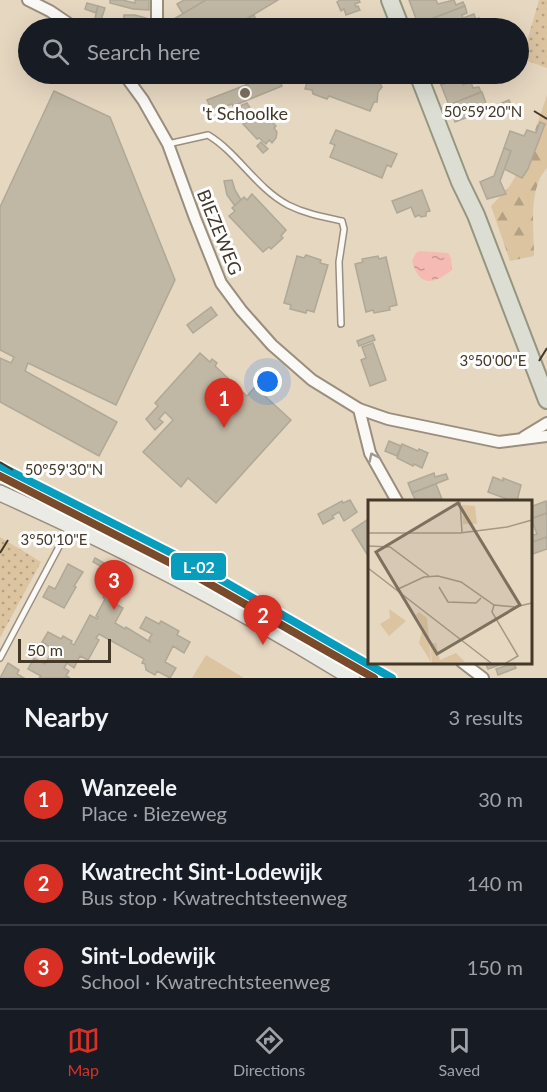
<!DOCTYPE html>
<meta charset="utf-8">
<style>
:root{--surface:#171b24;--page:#242831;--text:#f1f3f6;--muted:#9ea1a6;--line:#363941;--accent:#d93025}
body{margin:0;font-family:Lato,sans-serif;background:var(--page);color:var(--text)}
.scale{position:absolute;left:18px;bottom:15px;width:93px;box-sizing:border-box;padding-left:6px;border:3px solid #443929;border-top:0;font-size:16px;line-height:21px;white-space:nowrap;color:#443929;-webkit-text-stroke:4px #fff;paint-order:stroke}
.you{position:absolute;left:268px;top:382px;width:21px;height:21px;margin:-15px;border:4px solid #fff;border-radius:50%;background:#1a73e8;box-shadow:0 0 0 9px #1a73e833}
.badge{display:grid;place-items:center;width:39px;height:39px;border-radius:50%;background:var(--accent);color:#fff;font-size:20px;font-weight:700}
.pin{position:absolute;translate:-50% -50px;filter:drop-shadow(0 2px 3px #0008)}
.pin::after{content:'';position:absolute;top:32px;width:21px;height:18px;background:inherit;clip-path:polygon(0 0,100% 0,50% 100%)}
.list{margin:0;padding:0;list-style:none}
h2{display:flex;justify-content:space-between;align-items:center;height:78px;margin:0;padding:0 24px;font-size:26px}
h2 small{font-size:20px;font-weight:400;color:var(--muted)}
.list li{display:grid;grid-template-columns:39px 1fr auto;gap:18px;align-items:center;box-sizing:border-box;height:84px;padding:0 24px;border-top:2px solid var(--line)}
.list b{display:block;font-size:22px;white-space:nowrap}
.list p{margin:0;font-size:20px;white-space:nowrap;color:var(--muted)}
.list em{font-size:20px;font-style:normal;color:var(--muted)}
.icon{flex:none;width:33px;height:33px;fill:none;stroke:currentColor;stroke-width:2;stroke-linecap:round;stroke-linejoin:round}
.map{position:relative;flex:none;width:547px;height:678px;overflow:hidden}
.search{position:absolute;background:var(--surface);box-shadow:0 6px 24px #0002;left:18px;right:18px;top:18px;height:66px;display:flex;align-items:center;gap:15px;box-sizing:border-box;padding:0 21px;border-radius:33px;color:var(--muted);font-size:22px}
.sheet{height:330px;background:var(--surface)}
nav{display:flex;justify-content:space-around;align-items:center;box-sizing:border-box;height:84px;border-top:2px solid var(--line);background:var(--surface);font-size:16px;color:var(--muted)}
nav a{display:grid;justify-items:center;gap:3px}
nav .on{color:var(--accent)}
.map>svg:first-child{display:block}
.grass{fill:url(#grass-dots)}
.forest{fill:url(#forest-firs)}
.garden{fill:#dcc4a1}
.water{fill:url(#water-ripples)}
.building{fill:#c0b7a4;stroke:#b0a896;stroke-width:1.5}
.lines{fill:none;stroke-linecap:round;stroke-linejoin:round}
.lane-casing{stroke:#9a8e7e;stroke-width:8}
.street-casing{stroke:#9a8e7e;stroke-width:14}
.secondary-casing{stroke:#9a8e7e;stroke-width:18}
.primary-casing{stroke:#95967f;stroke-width:20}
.lane{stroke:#fbf9f6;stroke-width:5}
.street{stroke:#fbf9f6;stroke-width:10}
.secondary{stroke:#ebebe5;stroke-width:15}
.primary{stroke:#dcded4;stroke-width:16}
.rail-1-casing{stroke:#fff;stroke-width:12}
.rail-2-casing{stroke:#fff;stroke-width:12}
.rail-1{stroke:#079ebe;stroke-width:8}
.rail-2{stroke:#7a4b2a;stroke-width:8}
.oneway{stroke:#a09990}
.ticks{fill:none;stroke:#443929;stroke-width:2}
.poi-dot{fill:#7d705e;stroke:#fff;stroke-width:2}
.labels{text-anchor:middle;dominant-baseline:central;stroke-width:6;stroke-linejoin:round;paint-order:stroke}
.poi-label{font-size:18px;fill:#443929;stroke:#fff}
.street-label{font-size:18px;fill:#443929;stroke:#fff}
.inset-road{fill:none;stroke:#a59884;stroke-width:1.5}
.view{fill:#7d705e;fill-opacity:0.15;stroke:#7d705e;stroke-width:3}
.inset-edge{fill:none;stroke:#443929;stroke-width:3}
.ticks-label{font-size:15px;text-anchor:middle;fill:#443929;stroke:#fff;stroke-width:6;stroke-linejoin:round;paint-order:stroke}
.line-badge{stroke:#fff;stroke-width:2}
.badge-label{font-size:16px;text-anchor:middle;font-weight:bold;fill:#fff}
</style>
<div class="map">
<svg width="547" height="678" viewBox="0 0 547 678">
<defs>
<pattern id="grass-dots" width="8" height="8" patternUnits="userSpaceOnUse" patternTransform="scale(1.5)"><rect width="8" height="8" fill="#dcc4a1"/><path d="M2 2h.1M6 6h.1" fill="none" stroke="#b4a083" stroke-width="1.8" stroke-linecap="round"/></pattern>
<pattern id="forest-firs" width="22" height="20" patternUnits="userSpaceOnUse" patternTransform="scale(1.5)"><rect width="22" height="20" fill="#dcc4a1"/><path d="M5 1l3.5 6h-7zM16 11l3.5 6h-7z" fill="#b4a083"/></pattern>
<pattern id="water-ripples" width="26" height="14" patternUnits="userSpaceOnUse" patternTransform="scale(1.5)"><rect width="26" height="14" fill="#f5bab4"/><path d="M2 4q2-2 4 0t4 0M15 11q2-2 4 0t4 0" fill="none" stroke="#c89892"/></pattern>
</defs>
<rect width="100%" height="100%" fill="#e6d7c1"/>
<g class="grass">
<path d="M 539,0 L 547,0 L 547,68 L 522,59 Z"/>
<path d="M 0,537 L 41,562 L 0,638 Z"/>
</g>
<path class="forest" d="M 547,95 L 547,168 C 528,188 534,229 534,256 L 510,261 L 491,206 L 509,187 L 525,160 Z"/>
<path class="garden" d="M 206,655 L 244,678 L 192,678 Z"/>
<path class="water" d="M 419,251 L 448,253 L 451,258 L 452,270 C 433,285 419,287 412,261 L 416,253 Z"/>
<g class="building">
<path d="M 110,0 L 122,0 L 135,3 L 135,0 L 149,0 L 149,10 L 133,9 L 110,3 Z"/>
<path d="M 184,0 L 206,0 L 183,14 L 177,4 Z"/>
<path d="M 206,0 L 278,0 L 231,28 L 170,28 L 167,23 Z"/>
<path d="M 340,0 L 359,0 L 360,2 L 355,4 L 356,7 L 358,6 L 360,10 L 346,15 L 344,9 L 341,11 L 337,2 Z"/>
<path d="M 409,0 L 436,0 L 438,4 L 454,0 L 456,5 L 463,2 L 465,6 L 418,24 Z"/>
<path d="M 87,3 L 98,6 L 96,13 L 85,9 Z"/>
<path d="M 98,6 L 105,8 L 101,20 L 95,18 Z"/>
<path d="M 465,6 L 467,13 L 462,15 L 463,18 L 474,14 L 476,20 L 453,28 L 419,28 L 418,24 Z"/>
<path d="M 124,15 L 135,15 L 146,18 L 145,28 L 120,28 L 120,24 L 123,24 Z"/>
<path d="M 254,15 L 259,28 L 242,28 L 240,23 Z"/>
<path d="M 479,18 L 481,26 L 475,28 L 453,28 Z"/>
<path d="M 496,20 L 499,28 L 475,28 L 481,26 Z"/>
<path d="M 274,74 L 277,74 L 278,76 L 281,74 L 283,79 L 280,81 L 282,86 L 233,106 L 232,104 L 212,111 L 207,100 Z"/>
<path d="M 301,74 L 373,74 L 384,77 L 380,83 L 382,87 L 378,92 L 377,102 L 374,102 L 370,111 L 329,96 L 327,99 L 313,94 L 312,90 L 305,89 L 308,79 L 303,79 Z"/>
<path d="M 437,74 L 461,74 L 463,76 L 441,85 Z"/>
<path d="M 474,74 L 475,76 L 462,82 L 463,85 L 471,82 L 473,88 L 479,87 L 481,92 L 449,105 L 441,85 Z"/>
<path d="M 54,91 L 110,117 L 175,280 L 116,405 L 28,363 L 25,371 L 117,422 L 99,456 L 0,402 L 0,358 L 11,363 L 14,357 L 0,350 L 0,207 Z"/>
<path d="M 482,92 L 488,109 L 455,122 L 449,105 Z"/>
<path d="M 509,100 L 512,107 L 495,114 L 492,107 Z"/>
<path d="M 247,103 L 250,108 L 240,113 L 238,107 Z"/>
<path d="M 265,115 L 276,126 L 274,128 L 277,132 L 276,138 L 272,143 L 269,140 L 266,144 L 259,138 L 257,139 L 243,124 Z"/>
<path d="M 540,122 L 545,124 L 528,169 L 522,178 L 504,169 L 511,151 L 504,148 L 510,131 L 524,136 L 527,130 L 536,133 Z"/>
<path d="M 336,130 L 397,154 L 391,167 L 387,165 L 382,178 L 330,157 L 335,145 L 330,143 Z"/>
<path d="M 261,142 L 268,149 L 263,153 L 257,146 Z"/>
<path d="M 504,148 L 511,151 L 500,181 L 506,194 L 487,199 L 480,182 L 494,176 Z"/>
<path d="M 232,180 L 235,190 L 241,200 L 235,206 L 227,195 L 224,181 Z"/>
<path d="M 422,190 L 430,211 L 426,212 L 426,216 L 421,217 L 419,215 L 415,217 L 411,207 L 397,213 L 392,201 Z"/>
<path d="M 252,194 L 286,230 L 281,236 L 283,238 L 271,249 L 269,247 L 263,252 L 229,216 L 235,211 L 232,208 L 244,197 L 247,200 Z"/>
<path d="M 306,255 L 321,260 L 320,263 L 328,265 L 314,312 L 307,310 L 306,313 L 290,309 L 291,305 L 284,303 L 297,256 L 304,258 Z"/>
<path d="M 378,256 L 379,259 L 386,257 L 397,305 L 389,307 L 390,310 L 374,313 L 373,310 L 366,312 L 355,264 L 363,262 L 362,259 Z"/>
<path d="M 211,307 L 217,315 L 193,333 L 187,325 Z"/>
<path d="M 373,335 L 375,340 L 359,346 L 357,341 Z"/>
<path d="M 373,343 L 386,380 L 370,386 L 361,360 L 366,358 L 362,347 Z"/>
<path d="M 200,353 L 210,362 L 212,359 L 217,363 L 215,366 L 247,396 L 255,387 L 291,420 L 216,503 L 188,478 L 181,487 L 143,452 L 173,420 L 165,412 L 159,419 L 163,422 L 155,430 L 146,419 L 158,406 L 155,403 Z"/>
<path d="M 389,441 L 401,446 L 397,456 L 385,451 Z"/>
<path d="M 402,444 L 418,451 L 419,449 L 428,453 L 422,468 L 414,464 L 413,466 L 397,458 Z"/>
<path d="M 434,473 L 435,477 L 446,474 L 448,479 L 412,493 L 408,483 Z"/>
<path d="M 493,477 L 503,481 L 503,478 L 521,485 L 517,501 L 512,501 L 488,492 Z"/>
<path d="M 436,484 L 442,499 L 416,501 L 412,493 Z"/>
<path d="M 350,500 L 357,512 L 344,521 L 339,512 L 332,516 L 334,518 L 323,524 L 318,514 L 342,501 L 343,503 Z"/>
<path d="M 546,501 L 547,513 L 530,519 L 530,507 Z"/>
<path d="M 547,513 L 547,537 L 530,543 L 530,536 L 537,534 L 531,519 Z"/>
<path d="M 370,518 L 370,559 L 352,530 Z"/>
<path d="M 547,537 L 547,549 L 530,555 L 530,543 Z"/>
<path d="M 95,558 L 113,568 L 111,572 L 93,562 Z"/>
<path d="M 68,564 L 83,572 L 74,586 L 76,587 L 64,608 L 43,597 L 49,586 L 55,589 Z"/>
<path d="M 106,591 L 115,596 L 112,602 L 123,608 L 115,623 L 125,629 L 126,627 L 150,642 L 149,639 L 152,634 L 140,628 L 146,617 L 159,624 L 161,621 L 179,631 L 177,635 L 190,642 L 184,653 L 173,646 L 165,662 L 176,668 L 170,678 L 157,671 L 155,675 L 146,670 L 145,664 L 142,663 L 144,659 L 99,634 L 96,638 L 99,640 L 88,660 L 80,656 L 74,668 L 67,663 L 64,668 L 69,671 L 66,676 L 70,678 L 39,678 L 41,676 L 28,669 L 34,658 L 45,664 L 53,649 L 42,642 L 48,632 L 61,639 L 63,636 L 72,641 L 71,643 L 74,645 L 90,615 L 97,619 L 98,617 L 96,616 L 105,599 L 103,597 Z"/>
<path d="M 485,662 L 508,662 L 488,669 Z"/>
<path d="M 8,663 L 19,670 L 17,674 L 24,678 L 0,678 Z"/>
<path d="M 514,663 L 516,668 L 498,675 L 496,669 Z"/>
</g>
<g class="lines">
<defs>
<g id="lane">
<path d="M 168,144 L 208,135 C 238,153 256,188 288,205 C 306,214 323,217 342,221 L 344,229 L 339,262 L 341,324"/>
<path d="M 0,658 L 70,526"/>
</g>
<g id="street">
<path d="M 28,0 L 50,11 L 75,28"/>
<path d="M 157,28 L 157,0"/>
<path d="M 124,74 L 143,100 L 168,144 L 195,218 L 221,283 L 241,310 L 272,345 L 312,380 L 359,409 L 388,419 L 499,442 L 547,436"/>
<path d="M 359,409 L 370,453 L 397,501"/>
<path d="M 524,437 L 547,423"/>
<path d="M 462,662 L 483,678"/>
</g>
<path id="secondary" d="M 0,493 C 121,547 239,608 352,678"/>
<g id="primary">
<path d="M 390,0 L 401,28"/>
<path d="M 418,74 L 460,182 L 476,215 L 547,400"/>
</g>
</defs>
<use href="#lane" class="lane-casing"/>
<use href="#street" class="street-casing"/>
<use href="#secondary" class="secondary-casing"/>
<use href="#primary" class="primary-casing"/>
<use href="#lane" class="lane"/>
<use href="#street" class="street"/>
<use href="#secondary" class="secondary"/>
<use href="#primary" class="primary"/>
<defs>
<path id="rail-1" d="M 0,466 L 199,567 L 392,678"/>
<path id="rail-2" d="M 0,476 L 194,575 L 374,678"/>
</defs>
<use href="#rail-1" class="rail-1-casing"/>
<use href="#rail-2" class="rail-2-casing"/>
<use href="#rail-1" class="rail-1"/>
<use href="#rail-2" class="rail-2"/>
</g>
<defs><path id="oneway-chevron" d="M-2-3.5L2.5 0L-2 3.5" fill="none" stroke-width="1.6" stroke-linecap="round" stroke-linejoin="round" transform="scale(1.5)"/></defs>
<use class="oneway" href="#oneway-chevron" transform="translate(373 457) rotate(-115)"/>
<path class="ticks" d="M 534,111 L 547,119M 539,361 L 547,348M 0,462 L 13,470M 0,553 L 8,540"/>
<circle class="poi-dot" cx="245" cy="93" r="6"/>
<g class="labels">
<g class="poi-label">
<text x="245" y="113">'t Schoolke</text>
</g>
<g class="street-label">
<text transform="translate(220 232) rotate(68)">BIEZEWEG</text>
</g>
</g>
<g transform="translate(368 500)">
<rect width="164" height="164" fill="#e6d7c1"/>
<path d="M 94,5 L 107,6 L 109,24 L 95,24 ZM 21,109 L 38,121 L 21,136 L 12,124 L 22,118 ZM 68,143 L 72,160 L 88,153 L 97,162 L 64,163 L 62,144 Z" fill="#dcc4a1"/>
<path d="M 51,112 L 59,118 L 63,162 L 51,143 L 55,127 L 48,115 Z" fill="#dcc4a1"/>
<path class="inset-road" d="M 92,2 L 94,32M 0,33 L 92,33 L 139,27 L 164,20M 0,46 L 22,47 L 61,76M 0,68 L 123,163M 71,87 L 80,102 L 108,103 L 113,98M 28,90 L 56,77 L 70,76 L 93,82 L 126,105 L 147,107 L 164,103M 126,105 L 124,112 L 150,156 L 138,163"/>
<path class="view" d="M 90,3 L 152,105 L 69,154 L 8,52 Z"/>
<rect width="164" height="164" class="inset-edge"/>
</g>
<g class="ticks-label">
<text x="483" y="117">50°59'20"N</text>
<text x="493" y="366">3°50'00"E</text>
<text x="64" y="475">50°59'30"N</text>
<text x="54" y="545">3°50'10"E</text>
</g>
<rect class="line-badge" x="170" y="552" width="57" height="29" rx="6" fill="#079ebe"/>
<g class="badge-label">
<text x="199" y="573">L-02</text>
</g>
</svg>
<div class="scale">50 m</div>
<div class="you"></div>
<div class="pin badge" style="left:224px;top:428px">1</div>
<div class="pin badge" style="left:263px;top:645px">2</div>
<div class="pin badge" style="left:114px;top:610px">3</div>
<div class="search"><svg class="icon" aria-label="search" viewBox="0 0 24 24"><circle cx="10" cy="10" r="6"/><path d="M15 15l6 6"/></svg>Search here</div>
</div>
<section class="sheet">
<h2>Nearby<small>3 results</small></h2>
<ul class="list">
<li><span class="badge">1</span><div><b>Wanzeele</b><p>Place · Biezeweg</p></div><em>30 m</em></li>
<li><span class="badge">2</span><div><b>Kwatrecht Sint-Lodewijk</b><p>Bus stop · Kwatrechtsteenweg</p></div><em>140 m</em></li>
<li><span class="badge">3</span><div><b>Sint-Lodewijk</b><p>School · Kwatrechtsteenweg</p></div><em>150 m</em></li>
</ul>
</section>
<nav>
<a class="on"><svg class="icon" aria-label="map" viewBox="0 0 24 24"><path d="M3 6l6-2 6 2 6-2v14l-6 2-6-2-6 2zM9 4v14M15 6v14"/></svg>Map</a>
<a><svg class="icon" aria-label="directions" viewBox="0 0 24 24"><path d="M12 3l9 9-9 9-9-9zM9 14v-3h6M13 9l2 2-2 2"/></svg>Directions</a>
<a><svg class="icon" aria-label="saved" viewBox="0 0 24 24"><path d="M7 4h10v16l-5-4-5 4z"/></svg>Saved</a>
</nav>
